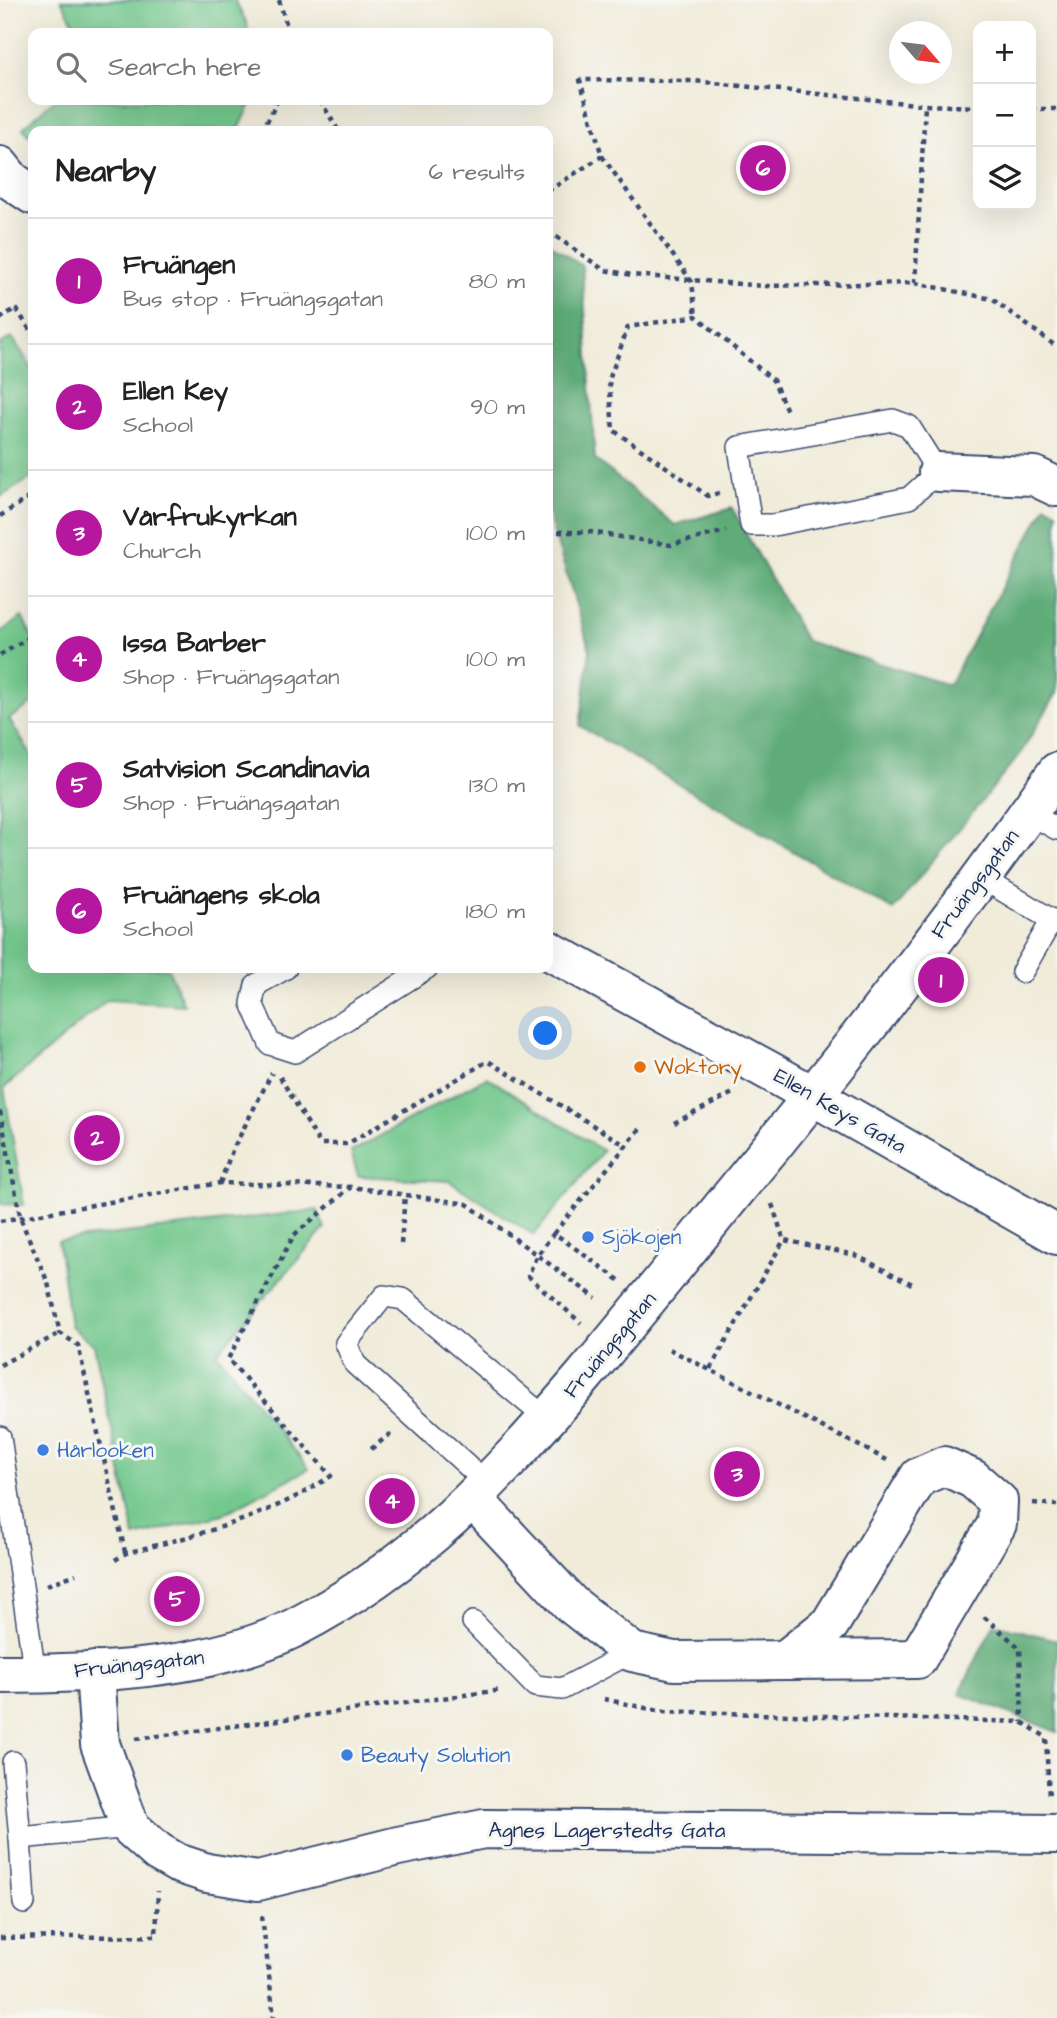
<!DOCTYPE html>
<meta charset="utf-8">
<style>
:root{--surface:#fff;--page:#f2f2f2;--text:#222;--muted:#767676;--line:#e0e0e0;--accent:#b5179e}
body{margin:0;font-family:"Architects Daughter",sans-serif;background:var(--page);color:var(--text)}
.controls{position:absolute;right:21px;top:21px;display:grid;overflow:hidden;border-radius:14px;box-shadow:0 7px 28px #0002}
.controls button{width:63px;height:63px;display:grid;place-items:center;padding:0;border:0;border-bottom:2px solid var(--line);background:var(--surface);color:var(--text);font:35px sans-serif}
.compass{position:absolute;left:889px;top:21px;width:63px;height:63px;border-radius:50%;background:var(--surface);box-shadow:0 7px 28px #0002;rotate:118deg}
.you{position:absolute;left:546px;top:1034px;width:24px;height:24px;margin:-18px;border:5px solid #fff;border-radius:50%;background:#1a73e8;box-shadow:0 0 0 10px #1a73e833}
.badge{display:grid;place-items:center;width:46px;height:46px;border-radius:50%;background:var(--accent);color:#fff;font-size:23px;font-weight:700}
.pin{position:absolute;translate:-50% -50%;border:4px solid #fff;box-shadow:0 2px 7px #0006}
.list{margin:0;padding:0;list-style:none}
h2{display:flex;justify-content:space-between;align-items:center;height:91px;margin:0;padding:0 28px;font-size:30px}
h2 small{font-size:23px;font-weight:400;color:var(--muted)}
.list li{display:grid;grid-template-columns:46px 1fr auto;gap:21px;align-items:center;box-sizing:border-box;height:126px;padding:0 28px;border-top:2px solid var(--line)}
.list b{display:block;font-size:26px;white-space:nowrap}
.list p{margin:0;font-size:23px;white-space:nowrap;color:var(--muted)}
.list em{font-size:23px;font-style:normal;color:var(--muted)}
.icon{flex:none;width:38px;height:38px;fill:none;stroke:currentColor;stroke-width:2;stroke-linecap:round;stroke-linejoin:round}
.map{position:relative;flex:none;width:1057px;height:2018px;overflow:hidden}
.search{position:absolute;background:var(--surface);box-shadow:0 7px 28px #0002;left:28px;top:28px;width:525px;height:77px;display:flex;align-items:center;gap:18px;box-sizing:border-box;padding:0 24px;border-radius:14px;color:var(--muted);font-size:26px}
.panel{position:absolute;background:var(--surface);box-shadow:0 7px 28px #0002;left:28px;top:126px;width:525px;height:847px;border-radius:14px}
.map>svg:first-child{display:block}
.green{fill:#73c88d;stroke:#477c76;stroke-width:2}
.forest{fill:#5eac78;stroke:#3c6e6b;stroke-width:2}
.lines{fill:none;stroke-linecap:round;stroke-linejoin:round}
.service-casing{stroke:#3b4b71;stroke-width:24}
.minor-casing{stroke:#3b4b71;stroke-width:42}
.tertiary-casing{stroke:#3b4b71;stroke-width:42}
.path{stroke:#3b4b71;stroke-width:4.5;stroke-dasharray:5 5;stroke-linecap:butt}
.service{stroke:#fff;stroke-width:21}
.minor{stroke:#fff;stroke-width:38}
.tertiary{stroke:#fff;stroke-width:38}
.food-dot{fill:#e8710a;stroke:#f6f6f2;stroke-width:2.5}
.shop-dot{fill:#3f7fe0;stroke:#f6f6f2;stroke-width:2.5}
.labels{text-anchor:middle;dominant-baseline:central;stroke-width:6;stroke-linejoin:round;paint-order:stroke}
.street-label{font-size:21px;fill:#1b2f5e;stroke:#f6f6f2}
.food-label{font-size:21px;fill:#c56008;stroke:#f6f6f2;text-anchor:start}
.shop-label{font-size:21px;fill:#366cbe;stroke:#f6f6f2;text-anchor:start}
</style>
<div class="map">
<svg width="1057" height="2018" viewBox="0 0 1057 2018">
<rect width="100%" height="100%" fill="#f6f6f2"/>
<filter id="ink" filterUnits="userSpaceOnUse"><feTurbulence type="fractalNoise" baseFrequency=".0143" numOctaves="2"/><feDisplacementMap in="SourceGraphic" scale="14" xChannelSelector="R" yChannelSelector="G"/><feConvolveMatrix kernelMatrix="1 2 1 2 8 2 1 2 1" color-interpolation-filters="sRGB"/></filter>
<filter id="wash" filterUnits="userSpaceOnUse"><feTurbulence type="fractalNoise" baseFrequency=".00686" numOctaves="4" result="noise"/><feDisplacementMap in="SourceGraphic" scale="28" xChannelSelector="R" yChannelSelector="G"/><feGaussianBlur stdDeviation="1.57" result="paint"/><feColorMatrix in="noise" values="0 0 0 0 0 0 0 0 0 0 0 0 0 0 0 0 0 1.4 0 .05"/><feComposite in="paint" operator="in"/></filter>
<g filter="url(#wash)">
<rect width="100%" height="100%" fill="#f1ecda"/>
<g class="green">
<path d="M 61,0 L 234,0 L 247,23 L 248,33 L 79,33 Z"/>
<path d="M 54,100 L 253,100 L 238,131 L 33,131 L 33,140 L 23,128 Z"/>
<path d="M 12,337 L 33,370 L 33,477 L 0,497 L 0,344 Z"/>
<path d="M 22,617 L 33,638 L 33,703 L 9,719 L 33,758 L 33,968 L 168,968 L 184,1005 L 107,1000 L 4,1088 L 24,1205 L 0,1204 L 0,633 Z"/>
<path d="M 487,1077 L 603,1151 L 534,1235 L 449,1181 L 358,1176 L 351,1152 Z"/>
<path d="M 317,1210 L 325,1228 L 217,1353 L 309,1469 L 223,1514 L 135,1537 L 94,1345 L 70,1326 L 58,1241 Z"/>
</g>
<g class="forest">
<path d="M 548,242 L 582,266 L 595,459 L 675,525 L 732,508 L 806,641 L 949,685 L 1046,505 L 1057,511 L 1057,693 L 1019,756 L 893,910 L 580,726 L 590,650 L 548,514 Z"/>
<path d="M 994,1624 L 1057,1640 L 1057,1732 L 959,1694 Z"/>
</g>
</g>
<g filter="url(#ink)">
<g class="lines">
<defs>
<g id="service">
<path d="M 893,420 L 909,426 L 938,472 L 909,498 L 774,525 L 751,525 L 739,447 Z"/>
<path d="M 1028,813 L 1057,829"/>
<path d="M 980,877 L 1057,923"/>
<path d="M 286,968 L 256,985 L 252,1003 L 270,1044 L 295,1052 L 427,968"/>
<path d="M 1022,972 L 1052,920"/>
<path d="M 0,1437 L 35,1674"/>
<path d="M 489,1485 L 355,1364 L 346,1343 L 384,1296 L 403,1299 L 547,1419"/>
<path d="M 473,1622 L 535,1686 L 562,1689 L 632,1652"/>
<path d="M 13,1762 L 20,1838 L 130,1827"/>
<path d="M 20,1838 L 24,1903"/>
</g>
<g id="minor">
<path d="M 0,166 L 12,181 L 33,195"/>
<path d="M 938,472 L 1034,476 L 1057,487"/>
<path d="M 548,950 L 773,1073 L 1057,1235"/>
<path d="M 474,1500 L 571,1604 L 632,1652 L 674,1661 L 917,1659 L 997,1524 L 998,1501 L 973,1479 L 944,1466 L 919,1477 L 830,1624 L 785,1660"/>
<path d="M 95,1671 L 100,1744 L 130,1827 L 158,1852 L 177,1863 L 207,1873 L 258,1881 L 398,1846 L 484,1829 L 1057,1834"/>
</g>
<path id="tertiary" d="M 0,1674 C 92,1674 210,1670 294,1628 C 418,1564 495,1480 584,1376 C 648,1300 710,1221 774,1144 C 872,1023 968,899 1057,772"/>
</defs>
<use href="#service" class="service-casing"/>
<use href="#minor" class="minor-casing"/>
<use href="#tertiary" class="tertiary-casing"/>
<g class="path">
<path d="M 279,0 L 289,33"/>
<path d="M 320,100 L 338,130 L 332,131"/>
<path d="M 1031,109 L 1057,109"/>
<path d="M 262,131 L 278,100"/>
<path d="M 602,156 L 692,282 L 696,316"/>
<path d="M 548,191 L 602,156 L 580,80 L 694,81 L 925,105 L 978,107"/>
<path d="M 548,231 L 604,270 L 632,275 L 764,286 L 915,283 L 992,299 L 1057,347"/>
<path d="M 915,283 L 925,106"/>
<path d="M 0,319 L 16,308 L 33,335"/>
<path d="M 719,493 L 708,496 L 613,430 L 609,380 L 628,327 L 696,316 L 773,380 L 788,413"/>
<path d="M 0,516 L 33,495"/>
<path d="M 548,532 L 590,532 L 671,545 L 726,531"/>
<path d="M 0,655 L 33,635"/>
<path d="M 280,1077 L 320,1144 L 347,1144 L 488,1061 L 625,1145"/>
<path d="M 0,1111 L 21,1220 L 48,1283 L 60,1333 L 78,1345 L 125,1552"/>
<path d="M 674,1123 L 735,1092"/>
<path d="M 220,1183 L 232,1151 L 272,1073"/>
<path d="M 772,1204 L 784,1240"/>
<path d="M 0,1221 L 220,1183 L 352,1187 L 467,1204 L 596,1298"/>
<path d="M 554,1233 L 536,1257 L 528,1276 L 581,1323"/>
<path d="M 401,1244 L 405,1195"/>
<path d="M 619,1280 L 554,1233 L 640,1129"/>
<path d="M 669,1349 L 887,1460"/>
<path d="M 0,1365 L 60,1333"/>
<path d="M 710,1369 L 784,1240 L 855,1255 L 914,1285"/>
<path d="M 371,1449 L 393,1432"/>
<path d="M 1033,1503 L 1057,1505"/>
<path d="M 115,1560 L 126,1553 C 200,1534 266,1519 331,1476 L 228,1359 L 294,1235 L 351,1187"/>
<path d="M 47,1585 L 76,1574"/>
<path d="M 984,1617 L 1020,1648 L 1022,1722"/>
<path d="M 604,1699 L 659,1711 L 1022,1722 L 1046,1737 L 1049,1798"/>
<path d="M 136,1739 L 502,1690"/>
<path d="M 262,1916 L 274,2018"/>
<path d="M 0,1938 L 156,1936 L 158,1891"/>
</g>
<use href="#service" class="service"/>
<use href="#minor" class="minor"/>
<use href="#tertiary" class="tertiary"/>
</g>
</g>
<circle class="food-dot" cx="640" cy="1067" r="7"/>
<g class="shop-dot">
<circle cx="588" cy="1237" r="7"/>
<circle cx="43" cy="1450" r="7"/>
<circle cx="347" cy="1755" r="7"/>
</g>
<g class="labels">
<g class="street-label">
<text transform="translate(975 884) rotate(-53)">Fruängsgatan</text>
<text transform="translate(840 1111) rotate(30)">Ellen Keys Gata</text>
<text transform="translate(610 1345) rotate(-50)">Fruängsgatan</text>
<text transform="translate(139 1664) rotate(-6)">Fruängsgatan</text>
<text x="607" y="1830">Agnes Lagerstedts Gata</text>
</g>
<g class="food-label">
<text x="654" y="1067">Woktory</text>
</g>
<g class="shop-label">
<text x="602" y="1237">Sjökojen</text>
<text x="57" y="1450">Hårlooken</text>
<text x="361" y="1755">Beauty Solution</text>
</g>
</g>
</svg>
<div class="controls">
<button>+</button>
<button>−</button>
<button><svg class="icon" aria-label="layers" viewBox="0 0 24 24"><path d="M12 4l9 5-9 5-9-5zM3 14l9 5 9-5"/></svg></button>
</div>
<svg class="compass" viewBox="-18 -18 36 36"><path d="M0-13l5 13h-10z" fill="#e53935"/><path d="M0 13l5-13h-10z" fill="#767676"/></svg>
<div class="you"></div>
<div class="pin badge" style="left:941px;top:980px">1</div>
<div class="pin badge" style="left:97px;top:1138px">2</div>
<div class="pin badge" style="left:737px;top:1474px">3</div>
<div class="pin badge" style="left:392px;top:1501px">4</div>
<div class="pin badge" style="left:177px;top:1599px">5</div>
<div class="pin badge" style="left:763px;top:168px">6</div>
<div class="search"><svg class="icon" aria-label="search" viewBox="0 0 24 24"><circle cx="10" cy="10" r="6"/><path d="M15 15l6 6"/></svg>Search here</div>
<section class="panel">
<h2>Nearby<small>6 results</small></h2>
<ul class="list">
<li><span class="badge">1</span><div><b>Fruängen</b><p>Bus stop · Fruängsgatan</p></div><em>80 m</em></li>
<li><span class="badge">2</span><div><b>Ellen Key</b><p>School</p></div><em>90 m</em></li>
<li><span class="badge">3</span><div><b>Vårfrukyrkan</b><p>Church</p></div><em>100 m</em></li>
<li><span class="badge">4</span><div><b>Issa Barber</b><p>Shop · Fruängsgatan</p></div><em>100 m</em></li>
<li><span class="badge">5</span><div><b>Satvision Scandinavia</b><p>Shop · Fruängsgatan</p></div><em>130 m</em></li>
<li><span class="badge">6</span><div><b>Fruängens skola</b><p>School</p></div><em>180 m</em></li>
</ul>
</section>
</div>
